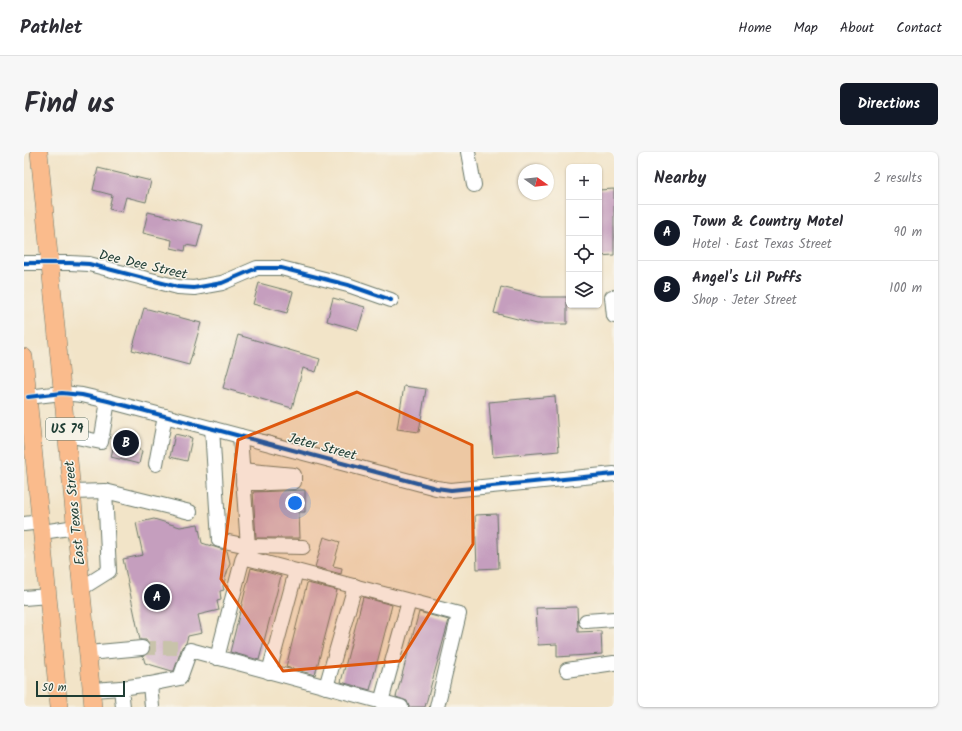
<!DOCTYPE html>
<meta charset="utf-8">
<style>
:root{--surface:#fff;--page:#f7f7f7;--text:#2b2b33;--muted:#7c7c81;--line:#e1e1e2;--accent:#111827}
body{margin:0;font-family:Kalam,sans-serif;background:var(--page);color:var(--text)}
.controls{position:absolute;right:12px;top:12px;display:grid;overflow:hidden;border-radius:6px;box-shadow:0 1px 3px #0004}
.controls button{width:36px;height:36px;display:grid;place-items:center;padding:0;border:0;border-bottom:1px solid var(--line);background:var(--surface);color:var(--text);font:20px sans-serif}
.compass{position:absolute;left:494px;top:12px;width:36px;height:36px;border-radius:50%;background:var(--surface);box-shadow:0 1px 3px #0004;rotate:105deg}
.scale{position:absolute;left:12px;bottom:10px;width:89px;box-sizing:border-box;padding-left:4px;border:2px solid #1f3d34;border-top:0;font-size:11px;line-height:14px;white-space:nowrap;color:#1f3d34;-webkit-text-stroke:3px #f7f3e8;paint-order:stroke}
.you{position:absolute;left:271px;top:351px;width:14px;height:14px;margin:-10px;border:3px solid #fff;border-radius:50%;background:#1a73e8;box-shadow:0 0 0 6px #1a73e833}
.badge{display:grid;place-items:center;width:26px;height:26px;border-radius:50%;background:var(--accent);color:#fff;font-size:13px;font-weight:700}
.pin{position:absolute;translate:-50% -50%;border:2px solid #fff;box-shadow:0 1px 4px #0006}
.list{margin:0;padding:0;list-style:none}
h2{display:flex;justify-content:space-between;align-items:center;height:52px;margin:0;padding:0 16px;font-size:17px}
h2 small{font-size:13px;font-weight:400;color:var(--muted)}
.list li{display:grid;grid-template-columns:26px 1fr auto;gap:12px;align-items:center;box-sizing:border-box;height:56px;padding:0 16px;border-top:1px solid var(--line)}
.list b{display:block;font-size:15px;white-space:nowrap}
.list p{margin:0;font-size:13px;white-space:nowrap;color:var(--muted)}
.list em{font-size:13px;font-style:normal;color:var(--muted)}
.icon{flex:none;width:22px;height:22px;fill:none;stroke:currentColor;stroke-width:2;stroke-linecap:round;stroke-linejoin:round}
.map{position:relative;flex:none;width:590px;height:555px;overflow:hidden;border-radius:6px}
header{display:flex;align-items:center;gap:24px;box-sizing:border-box;height:56px;padding:0 20px;background:var(--surface);border-bottom:1px solid var(--line)}
header strong{font-size:19px}
nav{display:flex;gap:22px;margin-inline-start:auto;font-size:14px}
.intro{display:flex;align-items:center;justify-content:space-between;box-sizing:border-box;height:96px;padding:0 24px}
h1{margin:0;font-size:28px}
.button{padding:10px 18px;border-radius:6px;background:var(--accent);color:#fff;font-size:14px;font-weight:700}
main{display:flex;gap:24px;padding:0 24px}
aside{flex:1;background:var(--surface);border-radius:6px;box-shadow:0 1px 3px #0004}
.map>svg:first-child{display:block}
.building{fill:#c59ebe}
.lines{fill:none;stroke-linecap:round;stroke-linejoin:round}
.minor-tunnel{stroke:#c8c3aa;stroke-width:14;stroke-dasharray:14 7;stroke-linecap:butt}
.minor-casing{stroke:#697768;stroke-width:16}
.major-casing{stroke:#697768;stroke-width:18}
.minor{stroke:#fff;stroke-width:14}
.major{stroke:#fabb8c;stroke-width:17}
.cycleway-casing{stroke:#f7f3e8;stroke-width:6}
.cycleway{stroke:#0057b8;stroke-width:4}
.marked{fill:#de580e;fill-opacity:0.2;stroke:#de580e;stroke-width:3;stroke-linejoin:round}
.labels{text-anchor:middle;dominant-baseline:central;stroke-width:3;stroke-linejoin:round;paint-order:stroke}
.shield{fill:#f7f3e8;stroke:#60746a;stroke-width:1}
.shield-label{font-size:13px;font-weight:bold;fill:#1f3d34}
.street-label{font-size:14px;fill:#1f3d34;stroke:#f7f3e8}
</style>
<header>
<strong>Pathlet</strong>
<nav><a>Home</a><a>Map</a><a>About</a><a>Contact</a></nav>
</header>
<div class="intro"><h1>Find us</h1><a class="button">Directions</a></div>
<main>
<div class="map">
<svg width="590" height="555" viewBox="0 0 590 555">
<rect width="100%" height="100%" fill="#f7f3e8"/>
<filter id="ink" filterUnits="userSpaceOnUse"><feTurbulence type="fractalNoise" baseFrequency=".025" numOctaves="2"/><feDisplacementMap in="SourceGraphic" scale="8" xChannelSelector="R" yChannelSelector="G"/><feConvolveMatrix kernelMatrix="1 2 1 2 8 2 1 2 1" color-interpolation-filters="sRGB"/></filter>
<filter id="wash" filterUnits="userSpaceOnUse"><feTurbulence type="fractalNoise" baseFrequency=".012" numOctaves="4" result="noise"/><feDisplacementMap in="SourceGraphic" scale="16" xChannelSelector="R" yChannelSelector="G"/><feGaussianBlur stdDeviation="0.9" result="paint"/><feColorMatrix in="noise" values="0 0 0 0 0 0 0 0 0 0 0 0 0 0 0 0 0 1.4 0 .05"/><feComposite in="paint" operator="in"/></filter>
<g filter="url(#wash)">
<rect width="100%" height="100%" fill="#f2e4c8"/>
<g id="blocks">
<g class="building">
<path d="M 74,16 L 127,29 L 122,50 L 102,45 L 98,60 L 85,57 L 88,43 L 69,38 Z"/>
<path d="M 590,37 L 590,103 L 575,104 L 575,38 Z"/>
<path d="M 124,60 L 179,73 L 173,95 L 162,93 L 161,99 L 147,96 L 148,88 L 119,81 Z"/>
<path d="M 235,131 L 269,140 L 263,161 L 229,152 Z"/>
<path d="M 477,135 L 517,145 L 543,145 L 543,172 L 513,172 L 470,161 Z"/>
<path d="M 309,146 L 341,155 L 334,178 L 303,169 Z"/>
<path d="M 120,156 L 177,171 L 165,213 L 108,198 Z"/>
<path d="M 214,183 L 296,207 L 292,220 L 279,216 L 268,256 L 199,236 Z"/>
<path d="M 380,234 L 402,237 L 395,280 L 373,277 Z"/>
<path d="M 531,244 L 535,299 L 469,305 L 465,250 Z"/>
<path d="M 93,280 L 115,285 L 113,297 L 118,299 L 115,312 L 87,305 Z"/>
<path d="M 151,282 L 168,286 L 163,309 L 146,305 Z"/>
<path d="M 281,338 L 281,360 L 275,360 L 276,386 L 232,386 L 229,340 Z"/>
<path d="M 473,362 L 475,416 L 453,417 L 451,363 Z"/>
<path d="M 130,367 L 156,375 L 174,372 L 178,391 L 203,399 L 206,411 L 199,434 L 200,438 L 196,439 L 197,448 L 193,449 L 195,458 L 174,463 L 178,481 L 164,484 L 162,491 L 158,495 L 150,519 L 148,519 L 121,511 L 119,504 L 126,500 L 126,495 L 122,488 L 116,488 L 99,407 L 119,403 L 112,371 Z"/>
<path d="M 300,385 L 316,390 L 309,414 L 318,416 L 317,422 L 291,415 Z"/>
<path d="M 227,416 L 257,424 L 235,508 L 206,500 Z"/>
<path d="M 283,431 L 313,438 L 291,523 L 262,515 Z"/>
<path d="M 339,445 L 368,453 L 346,538 L 317,530 Z"/>
<path d="M 553,455 L 554,480 L 577,479 L 578,502 L 533,505 L 533,492 L 514,493 L 512,456 Z"/>
<path d="M 395,460 L 425,468 L 401,555 L 385,555 L 383,549 L 372,545 Z"/>
</g>
</g>
</g>
<g filter="url(#ink)">
<use href="#blocks" fill-opacity="0" stroke="#697768" stroke-width="1"/>
<g class="lines">
<path class="minor-tunnel" d="M 118,496 L 160,496"/>
<defs>
<g id="minor">
<path d="M 444,0 L 450,33"/>
<path d="M 0,111 L 46,111 L 65,112 L 154,135 L 170,136 L 198,131 L 233,116 L 257,116 L 324,133 L 367,148"/>
<path d="M 588,145 L 590,164"/>
<path d="M 4,245 L 38,241 L 58,243 L 84,249 L 412,336 L 427,338 L 590,322"/>
<path d="M 188,276 L 195,388 L 224,394 L 216,284"/>
<path d="M 43,283 L 77,290 L 84,249"/>
<path d="M 132,312 L 141,264"/>
<path d="M 218,318 L 270,323 L 270,330 L 244,331"/>
<path d="M 219,331 L 237,331"/>
<path d="M 49,340 L 81,339"/>
<path d="M 0,372 L 17,370"/>
<path d="M 18,380 L 52,375"/>
<path d="M 224,394 L 279,395"/>
<path d="M 58,436 L 85,419 L 81,339 L 166,360"/>
<path d="M 0,446 L 24,444"/>
<path d="M 562,469 L 590,467"/>
<path d="M 64,501 L 118,496"/>
<path d="M 193,506 L 219,405 L 435,462 L 413,555"/>
<path d="M 543,518 L 590,511"/>
<path d="M 245,520 L 272,419"/>
<path d="M 302,535 L 331,434"/>
<path d="M 68,538 L 97,536"/>
<path d="M 357,550 L 385,449"/>
<path d="M 99,555 L 97,536 L 126,532"/>
<path d="M 128,555 L 126,532 L 156,526 L 166,498 L 377,555"/>
</g>
<g id="major">
<path d="M 15,0 L 69,555"/>
<path d="M 0,205 L 35,555"/>
</g>
</defs>
<use href="#minor" class="minor-casing"/>
<use href="#major" class="major-casing"/>
<use href="#minor" class="minor"/>
<use href="#major" class="major"/>
<defs>
<g id="cycleway">
<path d="M 0,111 L 46,111 L 65,112 L 154,135 L 170,136 L 198,131 L 233,116 L 257,116 L 324,133 L 367,148"/>
<path d="M 4,245 L 38,241 L 58,243 L 84,249 L 412,336 L 427,338 L 590,322"/>
</g>
</defs>
<use href="#cycleway" class="cycleway-casing"/>
<use href="#cycleway" class="cycleway"/>
</g>
</g>
<path class="marked" d="M 333,240 L 448,293 L 449,392 L 376,509 L 259,519 L 197,427 L 214,288 Z"/>
<g class="labels">
<rect class="shield" x="22" y="266" width="42" height="22" rx="3"/>
<g class="shield-label">
<text x="43" y="277">US 79</text>
</g>
<g class="street-label">
<text transform="translate(119 113) rotate(13)">Dee Dee Street</text>
<text transform="translate(298 295) rotate(15)">Jeter Street</text>
<text transform="translate(51 361) rotate(-96)">East Texas Street</text>
</g>
</g>
</svg>
<div class="controls">
<button>+</button>
<button>−</button>
<button><svg class="icon" aria-label="locate" viewBox="0 0 24 24"><circle cx="12" cy="12" r="6"/><path d="M12 2v4M12 18v4M2 12h4M18 12h4"/></svg></button>
<button><svg class="icon" aria-label="layers" viewBox="0 0 24 24"><path d="M12 4l9 5-9 5-9-5zM3 14l9 5 9-5"/></svg></button>
</div>
<svg class="compass" viewBox="-18 -18 36 36"><path d="M0-13l5 13h-10z" fill="#e53935"/><path d="M0 13l5-13h-10z" fill="#7c7c81"/></svg>
<div class="scale">50 m</div>
<div class="you"></div>
<div class="pin badge" style="left:133px;top:445px">A</div>
<div class="pin badge" style="left:102px;top:291px">B</div>
</div>
<aside>
<h2>Nearby<small>2 results</small></h2>
<ul class="list">
<li><span class="badge">A</span><div><b>Town &amp; Country Motel</b><p>Hotel · East Texas Street</p></div><em>90 m</em></li>
<li><span class="badge">B</span><div><b>Angel's Lil Puffs</b><p>Shop · Jeter Street</p></div><em>100 m</em></li>
</ul>
</aside>
</main>
